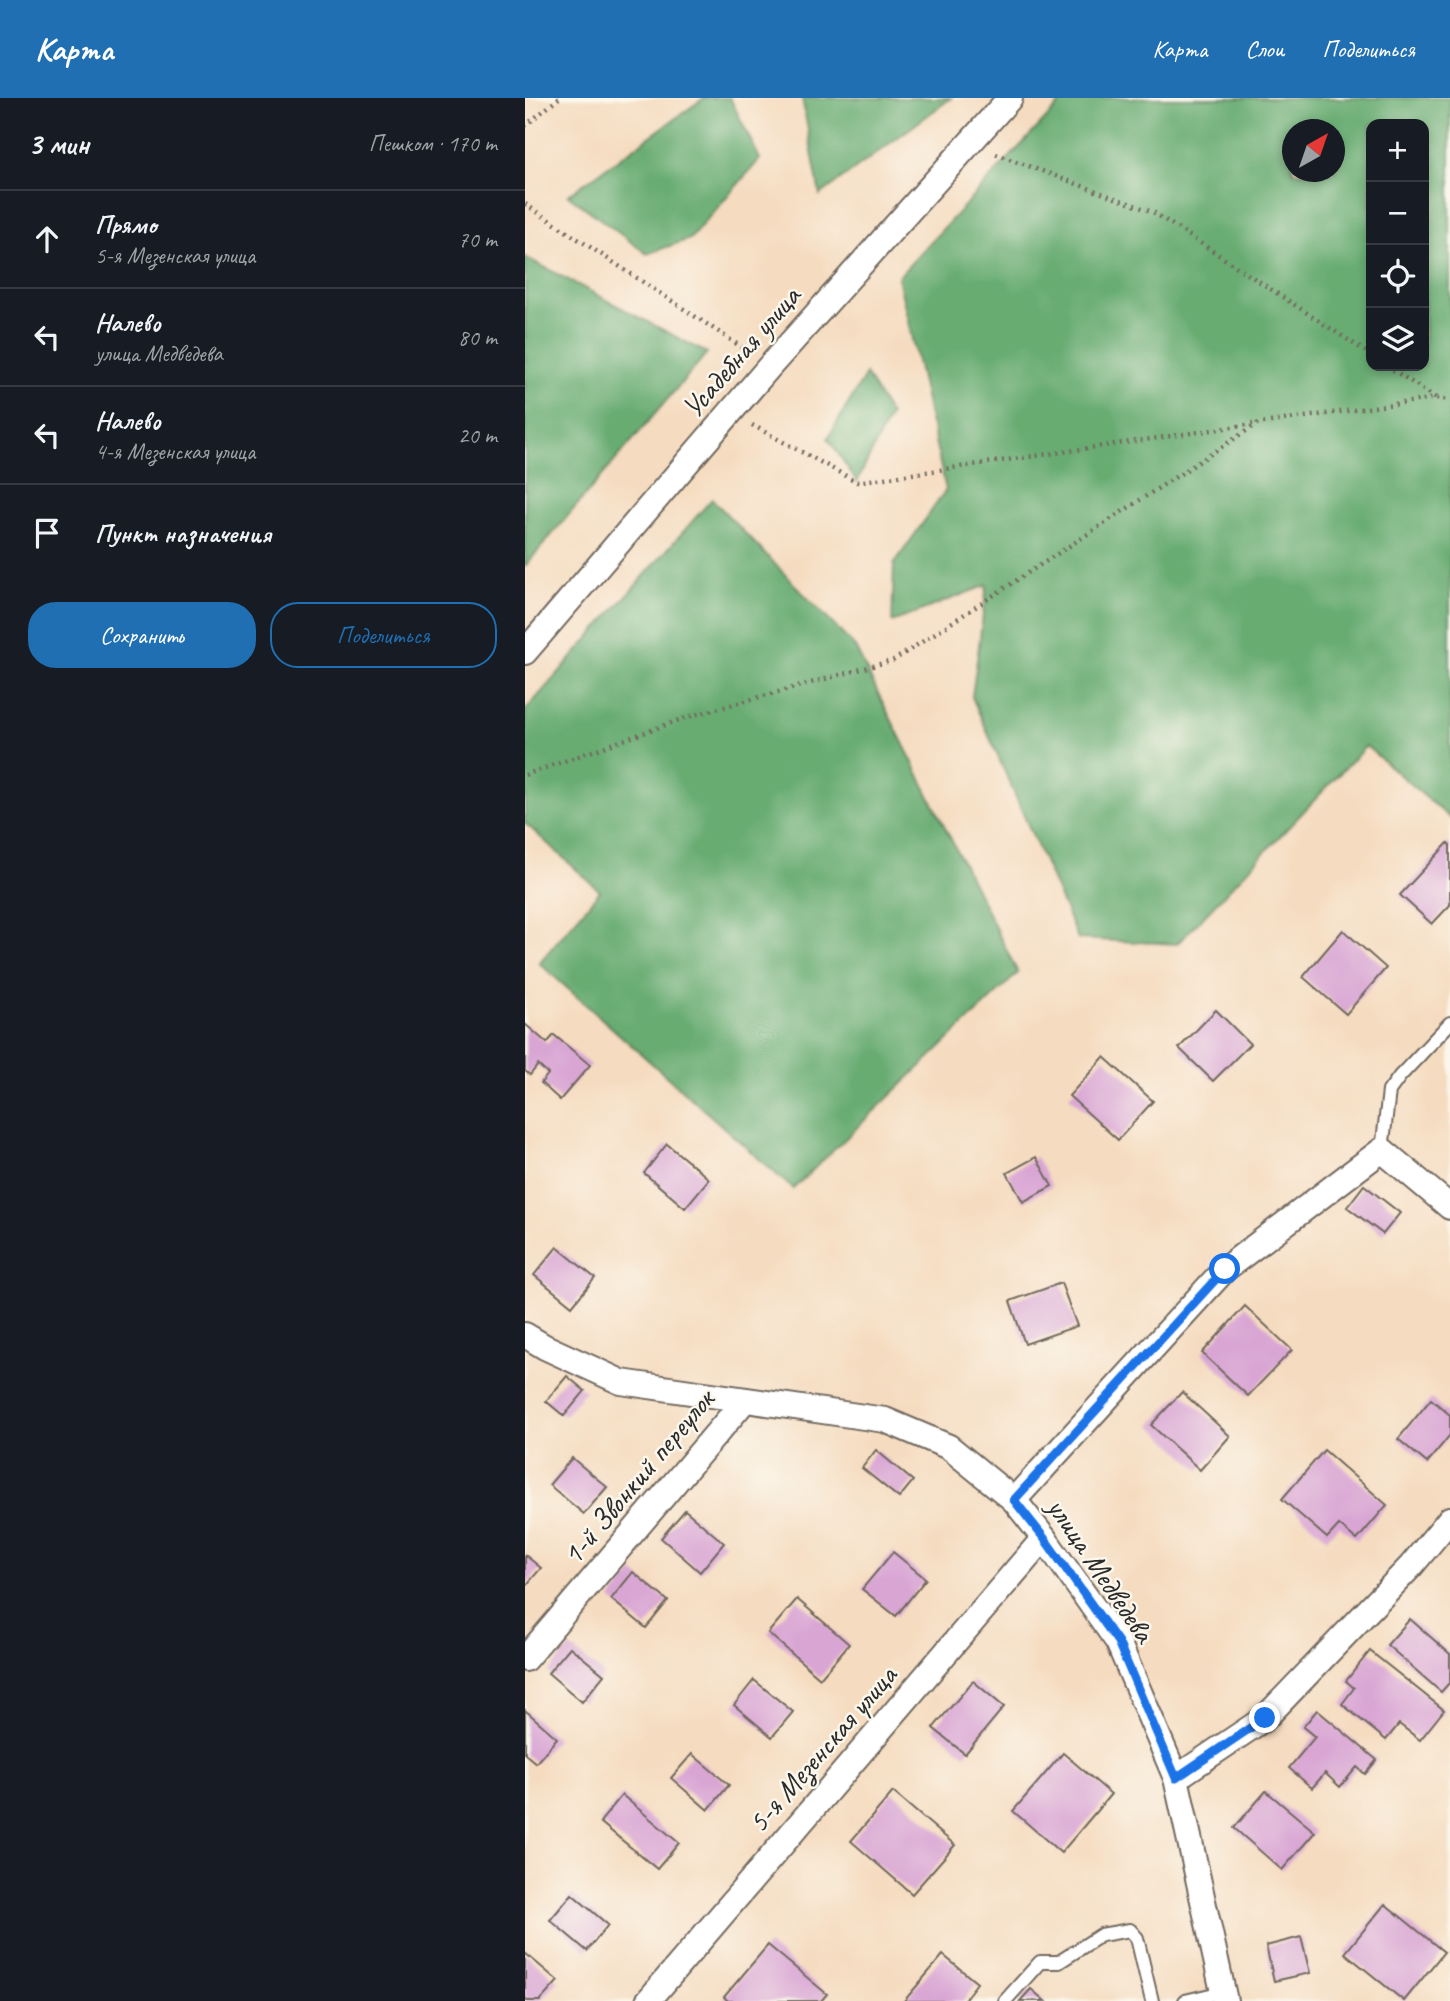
<!DOCTYPE html>
<html lang="ru">
<meta charset="utf-8">
<style>
:root{--surface:#171b24;--page:#20242c;--text:#f1f3f6;--muted:#9ea1a6;--line:#363941;--accent:#1f6fb2}
body{margin:0;font-family:Caveat,sans-serif;background:var(--page);color:var(--text)}
.controls{position:absolute;right:21px;top:21px;display:grid;overflow:hidden;border-radius:14px;box-shadow:0 4px 10px #0003}
.controls button{width:63px;height:63px;display:grid;place-items:center;padding:0;border:0;border-bottom:2px solid var(--line);background:var(--surface);color:var(--text);font:35px sans-serif}
.compass{position:absolute;left:757px;top:21px;width:63px;height:63px;border-radius:50%;background:var(--surface);box-shadow:0 4px 10px #0003;rotate:40deg}
.stop{position:absolute;width:21px;height:21px;margin:-16px;border:5px solid #1a73e8;border-radius:50%;background:#fff}
.stop.end{background:#1a73e8;border-color:#fff;box-shadow:0 2px 7px #0008}
.list{margin:0;padding:0;list-style:none}
h2{display:flex;justify-content:space-between;align-items:center;height:91px;margin:0;padding:0 28px;font-size:30px}
h2 small{font-size:23px;font-weight:400;color:var(--muted)}
.list li{display:grid;grid-template-columns:46px 1fr auto;gap:21px;align-items:center;box-sizing:border-box;height:98px;padding:0 28px;border-top:2px solid var(--line)}
.list b{display:block;font-size:26px;white-space:nowrap}
.list p{margin:0;font-size:23px;white-space:nowrap;color:var(--muted)}
.list em{font-size:23px;font-style:normal;color:var(--muted)}
.actions{display:flex;gap:14px;padding:21px 28px}
.actions a{flex:1;padding:16px 0;border:2px solid var(--accent);border-radius:28px;text-align:center;font-size:24px;color:var(--accent)}
.actions .main{background:var(--accent);color:#fff}
.icon{flex:none;width:38px;height:38px;fill:none;stroke:currentColor;stroke-width:2;stroke-linecap:round;stroke-linejoin:round}
.map{position:relative;flex:none;width:925px;height:1903px;overflow:hidden}
header{display:flex;align-items:center;gap:42px;box-sizing:border-box;height:98px;padding:0 35px;background:var(--accent);color:#fff}
header strong{font-size:33px}
nav{display:flex;gap:38px;margin-inline-start:auto;font-size:24px}
main{display:flex}
aside{flex:1;background:var(--surface)}
.map>svg:first-child{display:block}
.forest{fill:#68ac72;stroke:#4a6c4e;stroke-width:2;fill-rule:evenodd}
.building{fill:#d9a6d4}
.lines{fill:none;stroke-linecap:round;stroke-linejoin:round}
.lane-casing{stroke:#72695f;stroke-width:16}
.street-casing{stroke:#72695f;stroke-width:28}
.path{stroke:#72695f;stroke-width:4.5;stroke-dasharray:2 5;stroke-linecap:butt}
.lane{stroke:#fff;stroke-width:12}
.street{stroke:#fff;stroke-width:24}
.route{stroke:#1a73e8;stroke-width:9}
.labels{text-anchor:middle;dominant-baseline:central;stroke-width:5;stroke-linejoin:round;paint-order:stroke}
.street-label{font-size:30px;fill:#2b2b2b;stroke:#fbf7ec}
</style>
<header>
<strong>Карта</strong>
<nav><a>Карта</a><a>Слои</a><a>Поделиться</a></nav>
</header>
<main>
<aside>
<h2>3 мин<small>Пешком · 170 m</small></h2>
<ul class="list">
<li><svg class="icon" aria-label="ahead" viewBox="0 0 24 24"><path d="M12 20V5M6 11l6-6 6 6"/></svg><div><b>Прямо</b><p>5-я Мезенская улица</p></div><em>70 m</em></li>
<li><svg class="icon" aria-label="left" viewBox="0 0 24 24"><path d="M17 20v-9H6M10 6l-5 5 5 5"/></svg><div><b>Налево</b><p>улица Медведева</p></div><em>80 m</em></li>
<li><svg class="icon" aria-label="left" viewBox="0 0 24 24"><path d="M17 20v-9H6M10 6l-5 5 5 5"/></svg><div><b>Налево</b><p>4-я Мезенская улица</p></div><em>20 m</em></li>
<li><svg class="icon" aria-label="arrive" viewBox="0 0 24 24"><path d="M6 21V4h12l-3 4 3 4H6"/></svg><div><b>Пункт назначения</b></div></li>
</ul>
<div class="actions"><a class="main">Сохранить</a><a>Поделиться</a></div>
</aside>
<div class="map">
<svg width="925" height="1903" viewBox="0 0 925 1903">
<rect width="100%" height="100%" fill="#fbf7ec"/>
<filter id="ink" filterUnits="userSpaceOnUse"><feTurbulence type="fractalNoise" baseFrequency=".0143" numOctaves="2"/><feDisplacementMap in="SourceGraphic" scale="14" xChannelSelector="R" yChannelSelector="G"/><feConvolveMatrix kernelMatrix="1 2 1 2 8 2 1 2 1" color-interpolation-filters="sRGB"/></filter>
<filter id="wash" filterUnits="userSpaceOnUse"><feTurbulence type="fractalNoise" baseFrequency=".00686" numOctaves="4" result="noise"/><feDisplacementMap in="SourceGraphic" scale="28" xChannelSelector="R" yChannelSelector="G"/><feGaussianBlur stdDeviation="1.57" result="paint"/><feColorMatrix in="noise" values="0 0 0 0 0 0 0 0 0 0 0 0 0 0 0 0 0 1.4 0 .05"/><feComposite in="paint" operator="in"/></filter>
<g filter="url(#wash)">
<rect width="100%" height="100%" fill="#f5dbbf"/>
<g class="forest">
<path d="M 179,0 L 205,0 L 235,61 L 165,141 L 122,156 L 43,97 Z"/>
<path d="M 277,0 L 426,0 L 295,97 Z"/>
<path d="M 540,0 L 925,0 L 925,720 L 841,648 L 652,846 L 553,841 L 447,599 L 462,487 L 367,524 L 369,466 L 421,392 L 373,179 ZM 846,26 L 899,26 L 899,268 L 846,268 ZM 768,32 L 810,32 L 810,74 L 768,74 Z"/>
<path d="M 0,159 L 182,255 L 0,468 Z"/>
<path d="M 341,276 L 365,317 L 332,384 L 303,340 Z"/>
<path d="M 187,401 L 330,549 L 493,875 L 268,1091 L 14,865 L 75,793 L 0,725 L 0,613 Z"/>
</g>
<g id="blocks">
<g class="building">
<path d="M 923,745 L 925,747 L 925,807 L 907,826 L 875,797 Z"/>
<path d="M 818,832 L 861,870 L 821,916 L 778,879 Z"/>
<path d="M 691,912 L 725,946 L 688,983 L 654,950 Z"/>
<path d="M 0,926 L 22,945 L 29,937 L 65,967 L 35,1002 L 16,985 L 23,976 L 13,967 L 5,977 L 0,973 Z"/>
<path d="M 579,959 L 628,1003 L 593,1042 L 544,998 Z"/>
<path d="M 142,1046 L 184,1081 L 160,1110 L 119,1075 Z"/>
<path d="M 511,1059 L 527,1088 L 498,1104 L 482,1075 Z"/>
<path d="M 839,1087 L 875,1115 L 858,1136 L 822,1109 Z"/>
<path d="M 32,1149 L 70,1180 L 47,1208 L 9,1177 Z"/>
<path d="M 536,1185 L 552,1228 L 500,1246 L 485,1203 Z"/>
<path d="M 720,1208 L 767,1252 L 723,1298 L 677,1255 Z"/>
<path d="M 42,1278 L 60,1293 L 39,1318 L 21,1303 Z"/>
<path d="M 657,1294 L 705,1338 L 675,1372 L 626,1327 Z"/>
<path d="M 906,1301 L 925,1317 L 925,1337 L 902,1365 L 873,1341 Z"/>
<path d="M 351,1352 L 388,1383 L 374,1400 L 337,1370 Z"/>
<path d="M 799,1352 L 862,1407 L 832,1442 L 814,1427 L 802,1440 L 757,1401 Z"/>
<path d="M 47,1360 L 82,1389 L 59,1416 L 24,1387 Z"/>
<path d="M 160,1412 L 199,1445 L 175,1474 L 136,1440 Z"/>
<path d="M 368,1454 L 401,1481 L 371,1518 L 337,1491 Z"/>
<path d="M 0,1457 L 16,1470 L 0,1489 Z"/>
<path d="M 108,1474 L 143,1503 L 121,1530 L 86,1501 Z"/>
<path d="M 272,1501 L 324,1546 L 295,1580 L 243,1535 Z"/>
<path d="M 885,1521 L 925,1556 L 925,1584 L 916,1594 L 862,1547 Z"/>
<path d="M 45,1549 L 79,1577 L 57,1604 L 23,1575 Z"/>
<path d="M 845,1553 L 919,1612 L 895,1642 L 874,1626 L 861,1642 L 817,1606 L 829,1590 L 821,1583 Z"/>
<path d="M 229,1582 L 268,1614 L 247,1639 L 209,1607 Z"/>
<path d="M 448,1583 L 479,1609 L 440,1656 L 408,1630 Z"/>
<path d="M 0,1612 L 32,1640 L 11,1665 L 0,1656 Z"/>
<path d="M 792,1612 L 852,1662 L 840,1676 L 832,1669 L 815,1689 L 800,1675 L 787,1690 L 764,1670 L 790,1639 L 778,1629 Z"/>
<path d="M 538,1655 L 586,1696 L 536,1755 L 488,1713 Z"/>
<path d="M 167,1656 L 204,1687 L 183,1712 L 146,1680 Z"/>
<path d="M 741,1693 L 790,1734 L 757,1772 L 709,1730 Z"/>
<path d="M 368,1694 L 430,1747 L 387,1796 L 326,1743 Z"/>
<path d="M 97,1697 L 154,1745 L 132,1771 L 75,1724 Z"/>
<path d="M 47,1796 L 83,1827 L 62,1853 L 25,1822 Z"/>
<path d="M 860,1806 L 919,1854 L 879,1903 L 820,1855 Z"/>
<path d="M 776,1839 L 785,1875 L 749,1883 L 741,1848 Z"/>
<path d="M 243,1847 L 302,1896 L 296,1903 L 203,1903 L 199,1899 Z"/>
<path d="M 0,1855 L 33,1883 L 15,1903 L 3,1903 L 0,1900 Z"/>
<path d="M 418,1857 L 452,1885 L 438,1903 L 379,1903 Z"/>
<path d="M 506,1891 L 520,1903 L 495,1903 Z"/>
</g>
</g>
</g>
<g filter="url(#ink)">
<use href="#blocks" fill-opacity="0" stroke="#72695f" stroke-width="2"/>
<g class="lines">
<defs>
<g id="lane">
<path d="M 857,1052 L 864,993 L 875,978 L 925,925"/>
<path d="M 480,1903 L 515,1864 L 534,1864 L 576,1837 L 605,1832 L 612,1840 L 627,1903"/>
<path d="M 660,1903 L 698,1894"/>
</g>
<g id="street">
<path d="M 0,554 L 245,268 L 485,0"/>
<path d="M 0,1237 L 20,1249 L 96,1284 L 360,1322 L 424,1349 L 489,1402 L 519,1440 L 593,1544 L 651,1680 L 700,1903"/>
<path d="M 489,1402 L 700,1171 L 857,1052 L 925,1109"/>
<path d="M 0,1561 L 220,1302"/>
<path d="M 651,1680 L 740,1620 L 886,1468 L 925,1421"/>
<path d="M 123,1903 L 519,1440"/>
</g>
</defs>
<use href="#lane" class="lane-casing"/>
<use href="#street" class="street-casing"/>
<g class="path">
<path d="M 0,28 L 34,0"/>
<path d="M 471,56 L 628,114 L 846,257"/>
<path d="M 0,106 L 224,254"/>
<path d="M 862,268 L 911,300"/>
<path d="M 227,327 L 332,384 L 728,326"/>
<path d="M 0,677 L 166,618 L 369,562 L 732,326 L 911,300 L 925,302"/>
</g>
<use href="#lane" class="lane"/>
<use href="#street" class="street"/>
</g>
</g>
<g class="lines" filter="url(#ink)">
<path class="route" d="M 700,1171 L 489,1402 L 519,1440 L 593,1544 L 651,1680 L 740,1620"/>
</g>
<g class="labels">
<g class="street-label">
<text transform="translate(216 254) rotate(-49)">Усадебная улица</text>
<text transform="translate(113 1379) rotate(-50)">1-й Звонкий переулок</text>
<text transform="translate(576 1472) rotate(56)">улица Медведева</text>
<text transform="translate(297 1651) rotate(-49)">5-я Мезенская улица</text>
</g>
</g>
</svg>
<div class="controls">
<button>+</button>
<button>−</button>
<button><svg class="icon" aria-label="locate" viewBox="0 0 24 24"><circle cx="12" cy="12" r="6"/><path d="M12 2v4M12 18v4M2 12h4M18 12h4"/></svg></button>
<button><svg class="icon" aria-label="layers" viewBox="0 0 24 24"><path d="M12 4l9 5-9 5-9-5zM3 14l9 5 9-5"/></svg></button>
</div>
<svg class="compass" viewBox="-18 -18 36 36"><path d="M0-13l5 13h-10z" fill="#e53935"/><path d="M0 13l5-13h-10z" fill="#9ea1a6"/></svg>
<div class="stop" style="left:700px;top:1171px"></div>
<div class="stop end" style="left:740px;top:1620px"></div>
</div>
</main>
